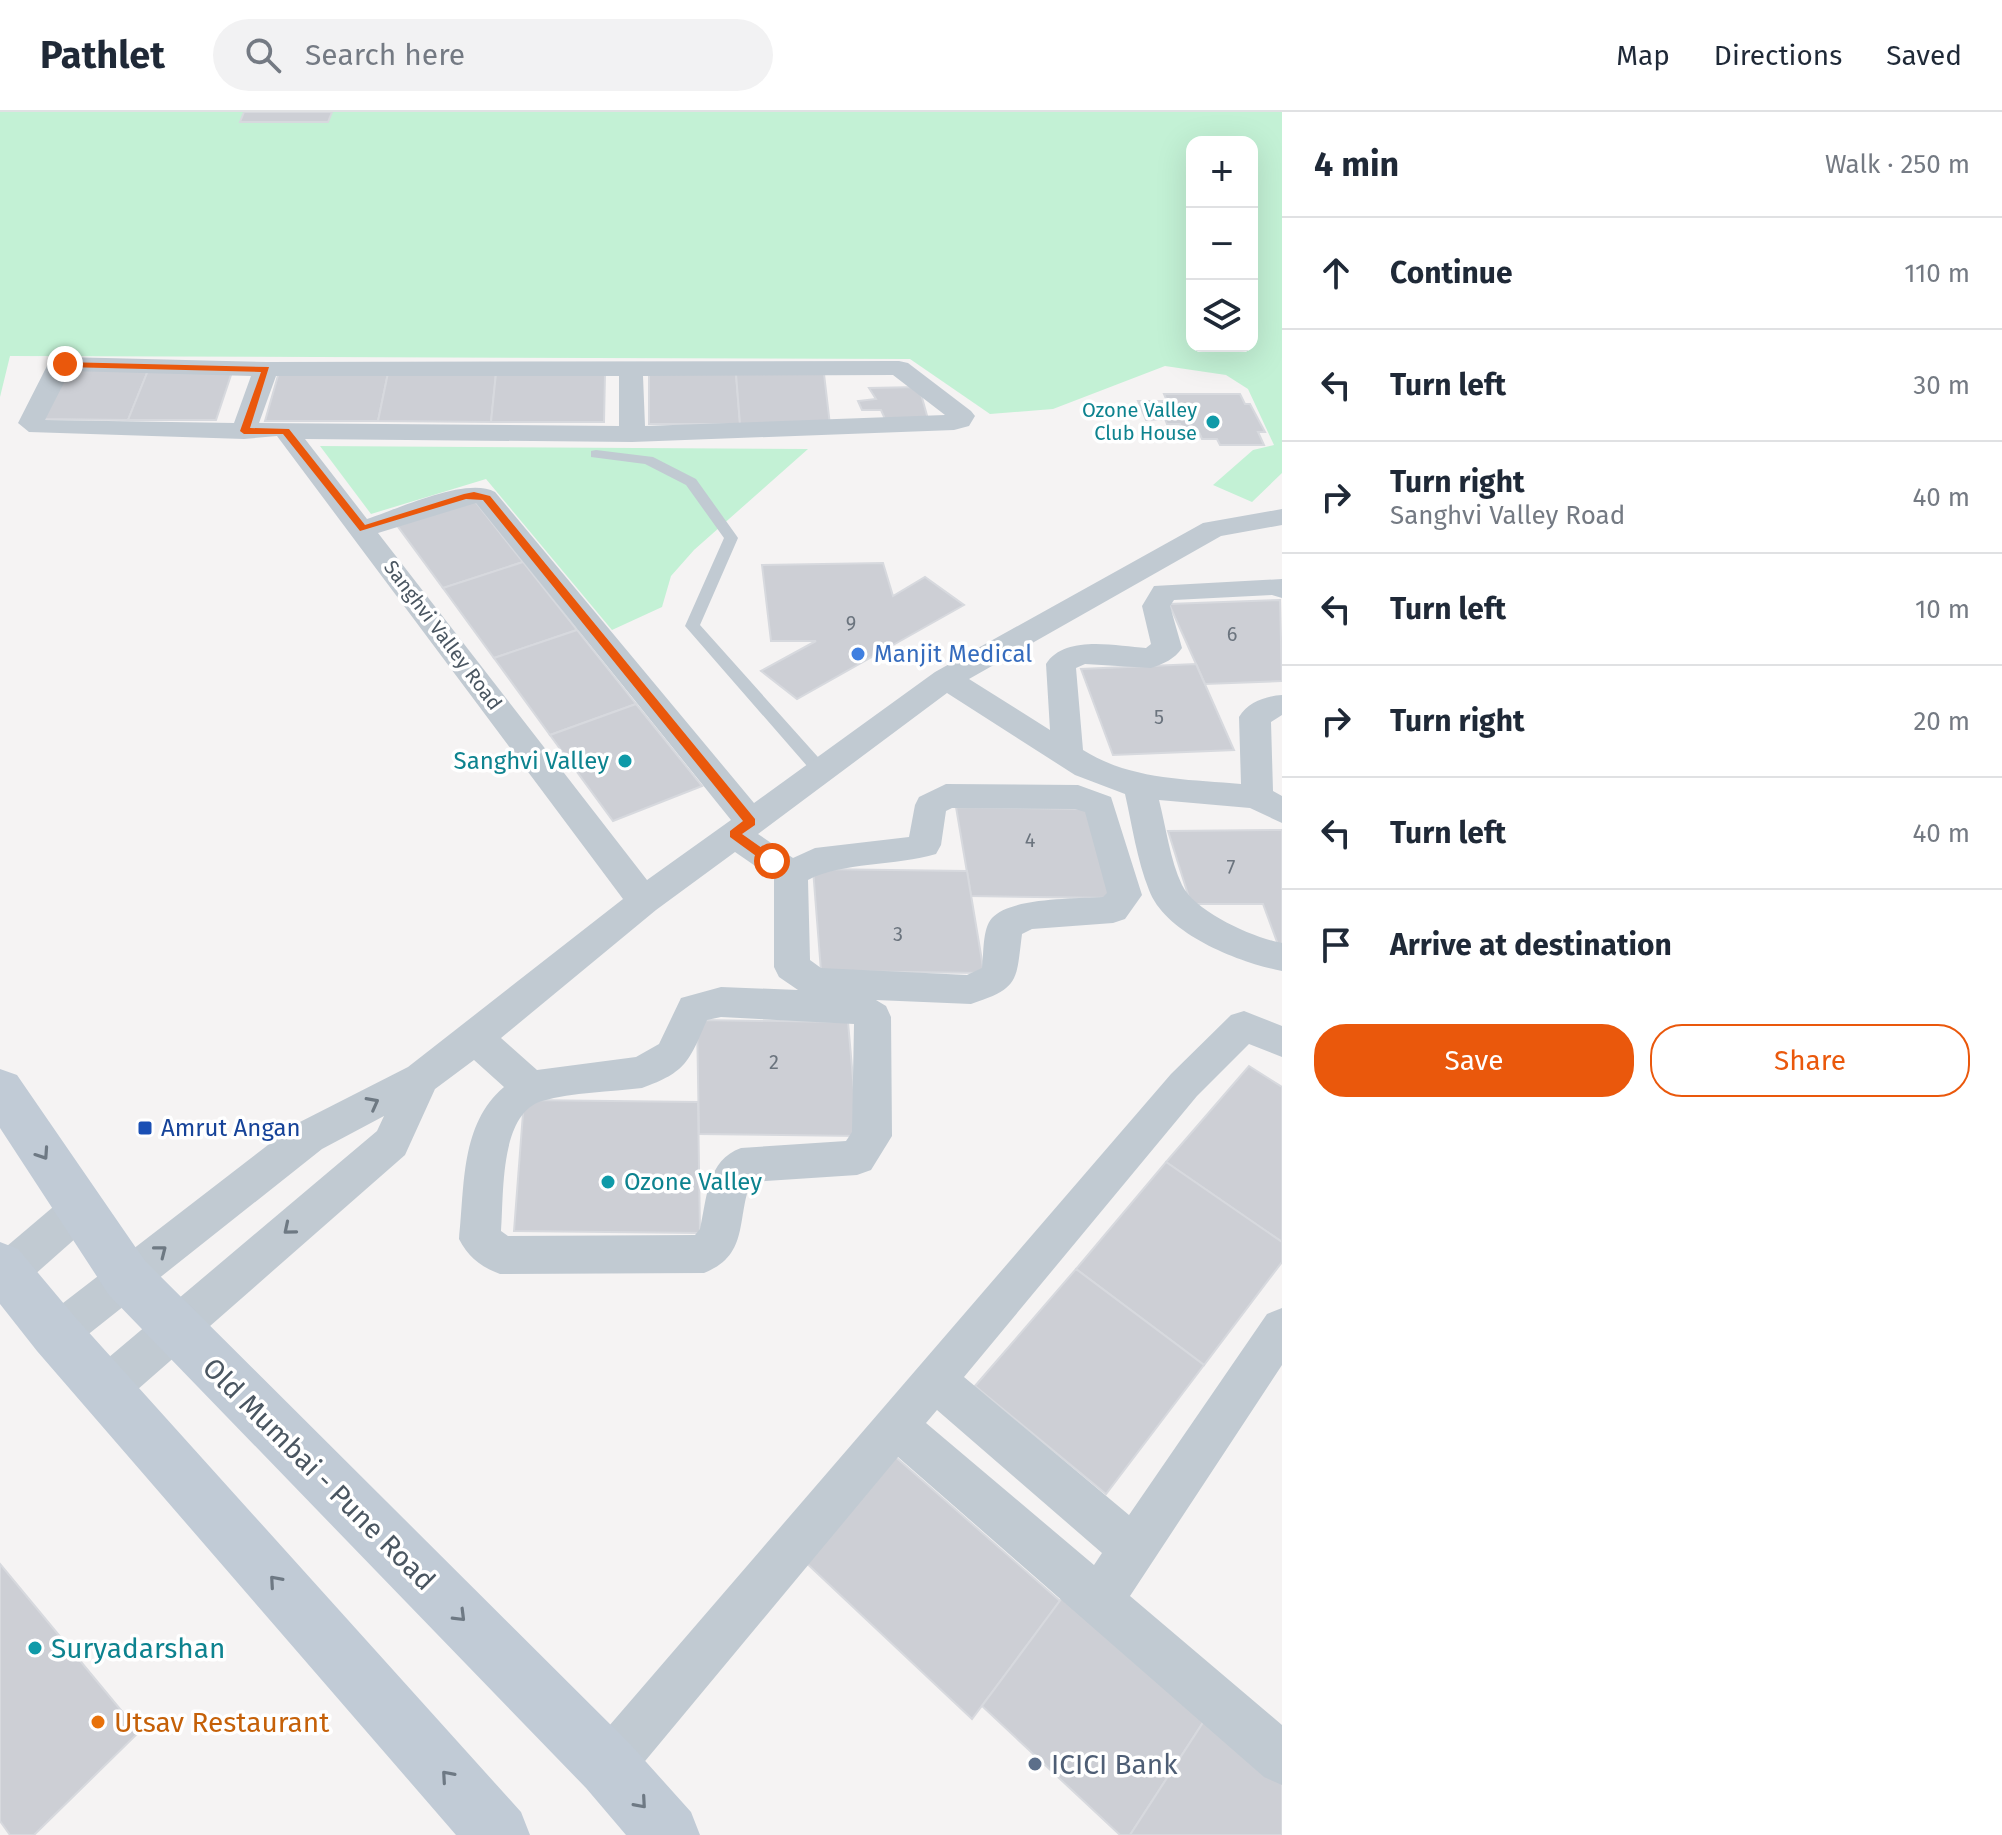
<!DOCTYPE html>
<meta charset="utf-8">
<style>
:root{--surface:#fff;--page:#f2f2f3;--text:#1f2937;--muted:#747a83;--line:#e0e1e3;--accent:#ea580c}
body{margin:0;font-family:"Fira Sans",sans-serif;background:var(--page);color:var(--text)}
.controls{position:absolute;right:24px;top:24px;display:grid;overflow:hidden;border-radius:16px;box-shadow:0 8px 32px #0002}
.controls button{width:72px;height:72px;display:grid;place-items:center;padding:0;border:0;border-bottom:2px solid var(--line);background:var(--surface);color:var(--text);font:40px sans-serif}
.stop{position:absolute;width:24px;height:24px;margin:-18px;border:6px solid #ea580c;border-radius:50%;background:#fff}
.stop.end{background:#ea580c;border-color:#fff;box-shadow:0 2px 8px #0008}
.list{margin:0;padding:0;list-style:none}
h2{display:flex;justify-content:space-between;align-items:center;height:104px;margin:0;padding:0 32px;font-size:34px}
h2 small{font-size:26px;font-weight:400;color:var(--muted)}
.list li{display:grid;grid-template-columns:52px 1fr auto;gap:24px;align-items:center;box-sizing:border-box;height:112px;padding:0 32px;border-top:2px solid var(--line)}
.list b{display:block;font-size:30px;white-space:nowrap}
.list p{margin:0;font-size:26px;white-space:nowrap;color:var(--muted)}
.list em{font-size:26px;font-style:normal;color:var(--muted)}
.actions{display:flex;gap:16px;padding:24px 32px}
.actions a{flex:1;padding:18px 0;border:2px solid var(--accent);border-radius:32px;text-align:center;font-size:28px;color:var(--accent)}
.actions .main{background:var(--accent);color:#fff}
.icon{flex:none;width:44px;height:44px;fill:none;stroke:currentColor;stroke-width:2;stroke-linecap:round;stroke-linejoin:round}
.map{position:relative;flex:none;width:1282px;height:1723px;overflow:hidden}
header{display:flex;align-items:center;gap:48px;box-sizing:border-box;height:112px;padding:0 40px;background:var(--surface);border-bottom:2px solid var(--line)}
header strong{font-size:38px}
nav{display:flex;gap:44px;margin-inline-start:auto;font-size:28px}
.search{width:560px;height:72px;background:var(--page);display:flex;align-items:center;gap:20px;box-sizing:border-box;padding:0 28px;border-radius:44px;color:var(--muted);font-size:30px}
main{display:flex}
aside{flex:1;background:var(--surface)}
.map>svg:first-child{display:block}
.green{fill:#c3f1d5;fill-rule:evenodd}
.building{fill:#cdcfd5;stroke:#d7d9de;stroke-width:2}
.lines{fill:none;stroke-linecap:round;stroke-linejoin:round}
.service{fill:#c1cad2;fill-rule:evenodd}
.minor{fill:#c1cad2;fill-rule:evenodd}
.secondary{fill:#c1cbd6;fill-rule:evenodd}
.oneway{stroke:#6e7983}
.oneway2{stroke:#6e7984}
.route{fill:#ea580c}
.culture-dot{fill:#0f9aa8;stroke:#fff;stroke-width:3}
.shop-dot{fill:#3f7fe0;stroke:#fff;stroke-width:3}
.transit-dot{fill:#1a4fb4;stroke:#fff;stroke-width:3}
.food-dot{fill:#e8710a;stroke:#fff;stroke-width:3}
.service-dot{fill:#5c6f8a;stroke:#fff;stroke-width:3}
.labels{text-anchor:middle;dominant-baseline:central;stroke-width:7;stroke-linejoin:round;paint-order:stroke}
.far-culture-label{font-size:20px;fill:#0d838f;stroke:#fff;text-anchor:end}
.number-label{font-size:20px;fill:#6b747e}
.far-street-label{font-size:20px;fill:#4a5661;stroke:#fff}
.shop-label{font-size:24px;fill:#366cbe;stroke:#fff;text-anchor:start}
.culture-label{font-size:24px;fill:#0d838f;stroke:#fff;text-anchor:end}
.transit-label{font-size:24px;fill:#164399;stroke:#fff;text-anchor:start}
.near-street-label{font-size:28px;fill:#4a5661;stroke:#fff}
.near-culture-label{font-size:28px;fill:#0d838f;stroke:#fff;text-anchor:start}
.near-food-label{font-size:28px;fill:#c56008;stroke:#fff;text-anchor:start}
.near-service-label{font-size:28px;fill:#4e5e75;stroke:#fff;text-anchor:start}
</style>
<header>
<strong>Pathlet</strong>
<div class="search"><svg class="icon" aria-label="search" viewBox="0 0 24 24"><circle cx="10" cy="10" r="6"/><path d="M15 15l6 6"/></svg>Search here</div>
<nav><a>Map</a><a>Directions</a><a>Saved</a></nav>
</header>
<main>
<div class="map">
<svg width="1282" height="1723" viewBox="0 0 1282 1723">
<rect width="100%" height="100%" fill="#f5f3f3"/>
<g class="green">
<path d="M 0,0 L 1282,0 L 1282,361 L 1252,390 L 1213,373 L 1253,338 L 1274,333 L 1248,277 L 1226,263 L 1165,254 L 1053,297 L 990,302 L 910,247 L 10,244 L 0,285 ZM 1192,30 L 1252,30 L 1252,234 L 1192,234 Z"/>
<path d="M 320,334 L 808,337 L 694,438 L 671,464 L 662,495 L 612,518 L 486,367 L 371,402 Z"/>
</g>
<g class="building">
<path d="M 244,0 L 332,0 L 328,10 L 240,10 Z"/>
<path d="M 65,256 L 149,256 L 128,308 L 40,307 Z"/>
<path d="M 149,256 L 233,257 L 216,308 L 128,308 Z"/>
<path d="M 279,260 L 388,261 L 378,309 L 265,309 Z"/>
<path d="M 388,261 L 496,261 L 491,310 L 378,309 Z"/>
<path d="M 496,261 L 605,261 L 604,310 L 491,310 Z"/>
<path d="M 649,262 L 736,262 L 740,312 L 649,312 Z"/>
<path d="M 736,262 L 824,262 L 830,313 L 740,312 Z"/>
<path d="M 919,275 L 928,307 L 885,307 L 881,298 L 862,298 L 858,289 L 876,287 L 869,276 Z"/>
<path d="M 1164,282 L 1240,282 L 1245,292 L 1250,292 L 1265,320 L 1258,320 L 1264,333 L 1220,333 L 1217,327 L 1202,327 L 1198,318 L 1183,318 L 1180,312 L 1167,312 L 1165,307 L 1146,308 L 1138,289 L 1167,289 Z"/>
<path d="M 474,388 L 523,450 L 443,476 L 396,412 Z"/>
<path d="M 523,450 L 577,518 L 494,546 L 443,476 Z"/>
<path d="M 883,451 L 893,484 L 925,465 L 964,493 L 797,587 L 761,559 L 816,529 L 771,529 L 762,453 Z"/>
<path d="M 1280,488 L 1282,569 L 1205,572 L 1169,492 Z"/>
<path d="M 577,518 L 636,592 L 550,623 L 494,546 Z"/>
<path d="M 1196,552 L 1234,638 L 1113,643 L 1081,557 Z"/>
<path d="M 636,592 L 702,674 L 613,709 L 550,623 Z"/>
<path d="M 956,695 L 1090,697 L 1112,786 L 971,784 Z"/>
<path d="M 1282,718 L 1282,838 L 1280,838 L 1263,792 L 1191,792 L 1168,719 Z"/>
<path d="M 813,757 L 967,759 L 984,861 L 821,859 Z"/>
<path d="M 697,908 L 848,910 L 858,1024 L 699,1022 Z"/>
<path d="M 1249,954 L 1282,975 L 1282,1130 L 1166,1050 Z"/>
<path d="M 524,988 L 698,990 L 700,1121 L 514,1119 Z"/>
<path d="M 1166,1050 L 1282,1130 L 1282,1150 L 1204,1253 L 1076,1157 Z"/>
<path d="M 1076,1157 L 1204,1253 L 1106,1382 L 975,1274 Z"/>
<path d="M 891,1341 L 1060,1489 L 972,1607 L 801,1446 Z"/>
<path d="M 0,1452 L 139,1620 L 34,1723 L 10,1723 L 0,1709 Z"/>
<path d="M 1073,1471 L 1215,1592 L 1130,1723 L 1120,1723 L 982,1594 Z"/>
<path d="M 1215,1592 L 1282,1651 L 1282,1723 L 1130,1723 Z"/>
</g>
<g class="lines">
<path class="service" d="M 596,338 L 653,345 L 696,367 L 736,423 L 738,426 L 700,513 L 826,654 L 828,658 L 826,662 L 814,662 L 685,514 L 724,426 L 686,373 L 645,352 L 591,345 L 591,339 Z"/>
<g class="minor">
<path d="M 65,245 L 266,250 L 899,249 L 908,251 L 971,299 L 975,304 L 969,314 L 954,318 L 632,330 L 305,327 L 367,407 C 398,397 467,364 495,380 L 754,691 L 935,560 L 1203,411 L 1282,397 L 1282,413 L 1221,424 L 969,567 L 1050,618 L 1046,552 C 1065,522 1116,534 1146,536 L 1151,532 L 1142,494 L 1154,474 L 1282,467 L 1282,486 L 1272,483 L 1174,488 L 1170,494 L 1182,536 C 1175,547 1163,552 1151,556 L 1085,552 L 1076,556 L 1083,638 C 1131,668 1185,667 1241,672 L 1239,605 C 1248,590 1266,584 1282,583 L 1282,603 L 1271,610 L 1273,679 L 1282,684 L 1282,711 L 1250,696 L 1159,688 C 1166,715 1170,748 1182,773 C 1195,800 1254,826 1282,831 L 1282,859 C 1240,851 1165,822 1149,778 C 1137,748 1132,713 1125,682 L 1075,663 L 947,581 L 758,722 L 793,746 L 815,736 L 909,725 L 915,693 L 919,685 L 946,672 L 1078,673 L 1111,685 L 1142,783 L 1125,807 L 1113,811 L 1032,817 L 1022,822 C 1016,869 1020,876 971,892 L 876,888 L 886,894 L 891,905 L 892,1024 L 871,1058 L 857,1063 L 751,1070 C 736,1106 750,1143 704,1161 L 500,1162 C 481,1155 468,1145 459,1127 C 465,1074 460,1012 504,975 L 474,948 L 435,977 L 405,1043 L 121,1292 L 105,1298 L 89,1292 L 83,1277 L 89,1262 L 377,1019 L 384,1004 L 322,1037 L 71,1236 L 56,1242 L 41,1236 L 34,1222 L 41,1208 L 294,1013 L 408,955 L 623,787 L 277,324 L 244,327 L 29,320 L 18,311 L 48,252 ZM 70,259 L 251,264 L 234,311 L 45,308 ZM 893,263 L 945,303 L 645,314 L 643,264 ZM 276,264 L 619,264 L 619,314 L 259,311 ZM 476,391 L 731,708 L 647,768 L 378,421 ZM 952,696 L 1075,697 L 1085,700 L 1107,781 L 1103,785 C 1076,787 1011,785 992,806 C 982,817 984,842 982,856 L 967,863 L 821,856 L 810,848 L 808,768 C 841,750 897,754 936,742 L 941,733 L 946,699 ZM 735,740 L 774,767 L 774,855 L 779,865 L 798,878 L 721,875 L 681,886 L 659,932 L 636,945 L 537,958 L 501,926 L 656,798 ZM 721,905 L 854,912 L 852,1020 L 846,1029 L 741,1036 C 707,1048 707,1086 700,1117 L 695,1123 L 508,1124 L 501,1119 C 504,1083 499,1002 542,989 C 573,980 610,980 642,976 C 687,960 689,949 707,908 Z"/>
<path d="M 1244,899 L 1282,914 L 1282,945 L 1249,932 L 1197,984 L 964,1265 L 1129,1403 L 1267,1202 L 1282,1196 L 1282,1253 L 1130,1484 L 1282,1613 L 1282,1673 L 1264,1665 L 898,1345 L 626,1672 L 608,1680 L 590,1672 L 582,1654 L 590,1636 L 1171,962 L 1231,903 ZM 937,1298 L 1102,1441 L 1094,1453 L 926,1311 Z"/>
<path d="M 80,1079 L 94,1084 L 100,1097 L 94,1110 L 15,1180 L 0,1185 L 0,1140 L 66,1084 Z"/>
</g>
<g class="secondary">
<path d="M 0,957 L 17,963 L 145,1149 L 630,1632 L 691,1700 L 700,1723 L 626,1723 L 586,1676 L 109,1183 L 0,1016 Z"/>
<path d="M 0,1130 L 18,1137 L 75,1205 L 521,1700 L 530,1723 L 456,1723 L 37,1239 L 0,1192 Z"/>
</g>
</g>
<defs><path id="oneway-chevron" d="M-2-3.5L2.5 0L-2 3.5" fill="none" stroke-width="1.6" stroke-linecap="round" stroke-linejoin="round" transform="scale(2)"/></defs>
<g class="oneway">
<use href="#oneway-chevron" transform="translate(373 991) rotate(-28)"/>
<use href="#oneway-chevron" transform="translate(289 1117) rotate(140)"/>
<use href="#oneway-chevron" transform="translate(161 1139) rotate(-38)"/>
</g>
<g class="oneway2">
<use href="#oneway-chevron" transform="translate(43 1042) rotate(56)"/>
<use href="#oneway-chevron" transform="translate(275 1469) rotate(-131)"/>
<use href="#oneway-chevron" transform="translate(460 1504) rotate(45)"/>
<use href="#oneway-chevron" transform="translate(447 1664) rotate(-131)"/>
<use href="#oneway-chevron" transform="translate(641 1691) rotate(49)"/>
</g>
<path class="route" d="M 62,250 L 269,255 L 250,316 L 289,317 L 365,413 L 464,382 L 474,380 L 490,384 L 755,707 L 755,713 L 742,722 L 776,746 L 776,752 L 767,752 L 730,725 L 730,719 L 743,709 L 483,388 L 466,387 L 360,419 L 283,322 L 244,322 L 240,319 L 261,260 L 65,255 Z"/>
<g class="culture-dot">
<circle cx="1213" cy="310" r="8"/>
<circle cx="625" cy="649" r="8"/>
<circle cx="608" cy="1070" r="8"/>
<circle cx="35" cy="1536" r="8"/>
</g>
<circle class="shop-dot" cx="858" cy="542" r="8"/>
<rect class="transit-dot" x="137" y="1008" width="16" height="16" rx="4"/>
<circle class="food-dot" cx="98" cy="1610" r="8"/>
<circle class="service-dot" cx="1035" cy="1652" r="8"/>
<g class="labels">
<g class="far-culture-label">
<text x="1197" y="298">Ozone Valley<tspan x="1197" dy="23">Club House</tspan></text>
</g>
<g class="number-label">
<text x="851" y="511">9</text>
<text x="1232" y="522">6</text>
<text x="1159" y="605">5</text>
<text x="1030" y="728">4</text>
<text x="1231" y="755">7</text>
<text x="898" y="822">3</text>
<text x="774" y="950">2</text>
</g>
<g class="far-street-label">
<text transform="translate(443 523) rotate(53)">Sanghvi Valley Road</text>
</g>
<g class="shop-label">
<text x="874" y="542">Manjit Medical</text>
</g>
<g class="culture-label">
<text x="609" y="649">Sanghvi Valley</text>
<text x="624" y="1070" text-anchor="start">Ozone Valley</text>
</g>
<g class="transit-label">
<text x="161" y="1016">Amrut Angan</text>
</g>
<g class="near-street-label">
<text transform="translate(319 1362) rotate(45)">Old Mumbai - Pune Road</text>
</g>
<g class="near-culture-label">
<text x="51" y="1536">Suryadarshan</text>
</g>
<g class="near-food-label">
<text x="114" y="1610">Utsav Restaurant</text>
</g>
<g class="near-service-label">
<text x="1051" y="1652">ICICI Bank</text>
</g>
</g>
</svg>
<div class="controls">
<button>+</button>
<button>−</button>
<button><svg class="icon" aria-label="layers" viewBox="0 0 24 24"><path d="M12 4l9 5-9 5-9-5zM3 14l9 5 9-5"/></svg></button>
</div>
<div class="stop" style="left:772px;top:749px"></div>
<div class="stop end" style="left:65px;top:252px"></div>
</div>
<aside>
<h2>4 min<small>Walk · 250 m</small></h2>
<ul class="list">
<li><svg class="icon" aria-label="ahead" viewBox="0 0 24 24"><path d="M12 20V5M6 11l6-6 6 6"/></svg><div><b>Continue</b></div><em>110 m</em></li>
<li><svg class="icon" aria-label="left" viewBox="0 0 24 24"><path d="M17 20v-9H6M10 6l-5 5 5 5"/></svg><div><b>Turn left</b></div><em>30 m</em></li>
<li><svg class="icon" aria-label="right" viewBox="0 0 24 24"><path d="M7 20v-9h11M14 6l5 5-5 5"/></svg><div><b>Turn right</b><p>Sanghvi Valley Road</p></div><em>40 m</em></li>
<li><svg class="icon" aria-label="left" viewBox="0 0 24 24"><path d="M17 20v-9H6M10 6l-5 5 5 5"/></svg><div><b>Turn left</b></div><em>10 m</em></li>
<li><svg class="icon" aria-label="right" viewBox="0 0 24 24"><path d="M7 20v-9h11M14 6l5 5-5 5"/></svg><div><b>Turn right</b></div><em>20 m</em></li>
<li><svg class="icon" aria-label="left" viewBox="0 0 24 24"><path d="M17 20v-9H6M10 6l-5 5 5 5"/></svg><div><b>Turn left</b></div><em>40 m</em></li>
<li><svg class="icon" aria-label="arrive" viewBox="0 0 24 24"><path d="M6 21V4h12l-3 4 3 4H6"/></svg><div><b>Arrive at destination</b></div></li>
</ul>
<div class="actions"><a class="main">Save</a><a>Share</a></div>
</aside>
</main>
